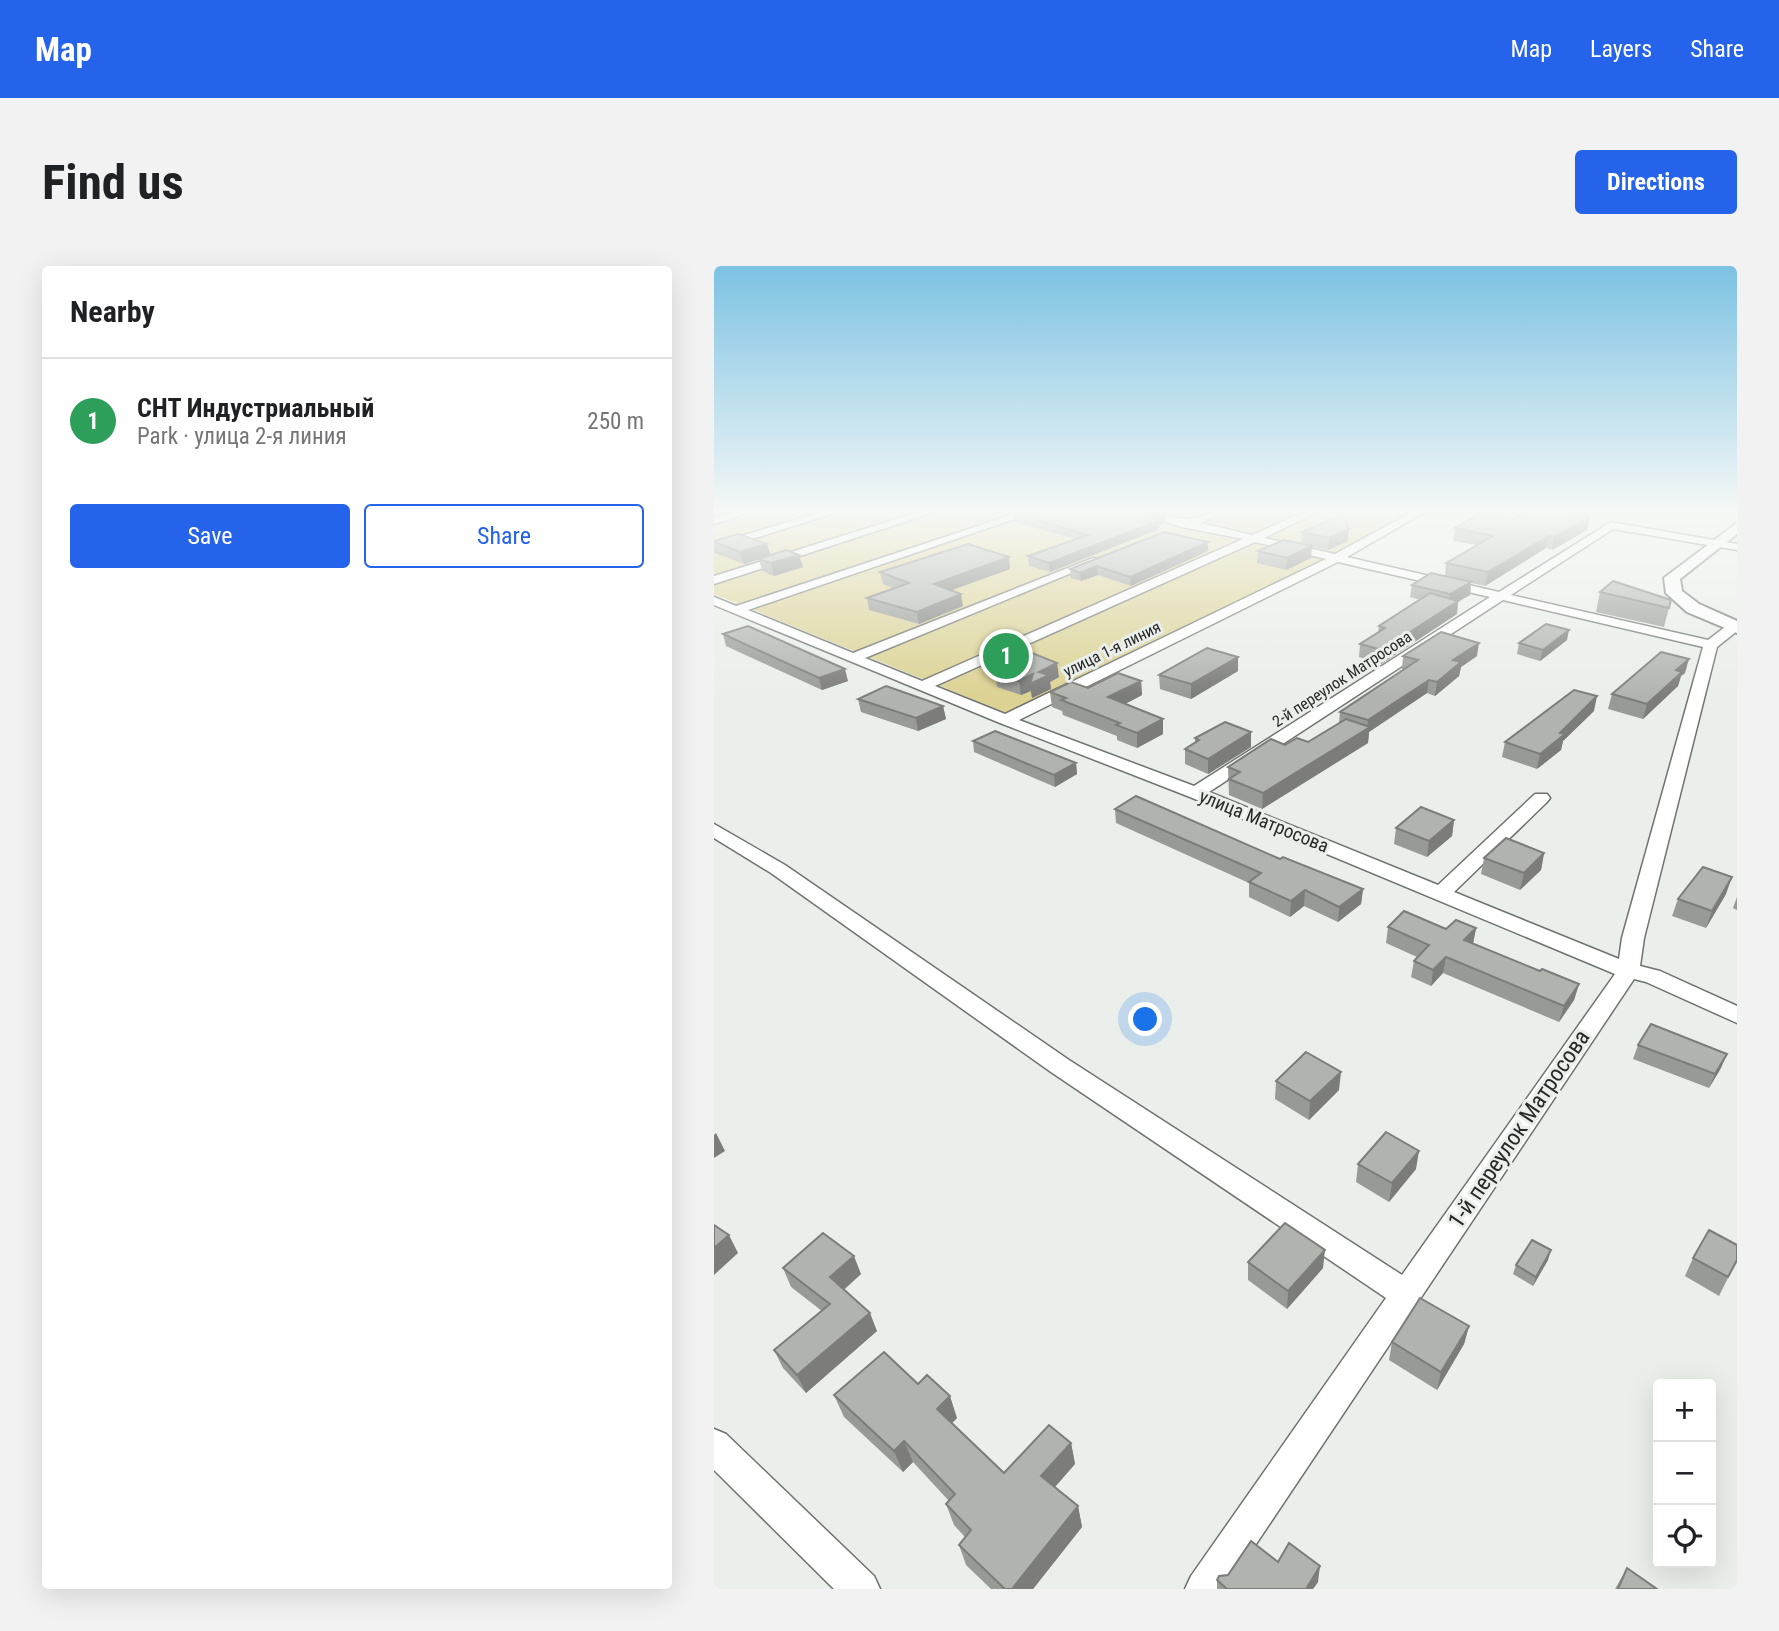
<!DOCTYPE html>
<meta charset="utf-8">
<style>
:root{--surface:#fff;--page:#f2f2f2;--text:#202124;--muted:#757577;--line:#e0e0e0;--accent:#2563eb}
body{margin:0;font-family:"Roboto Condensed",sans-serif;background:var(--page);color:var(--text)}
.controls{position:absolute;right:21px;bottom:21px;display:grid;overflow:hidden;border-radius:7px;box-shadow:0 7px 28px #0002}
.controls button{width:63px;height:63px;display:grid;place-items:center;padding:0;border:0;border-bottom:2px solid var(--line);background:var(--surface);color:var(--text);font:35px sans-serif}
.you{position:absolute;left:432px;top:754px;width:24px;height:24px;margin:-18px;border:5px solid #fff;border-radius:50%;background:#1a73e8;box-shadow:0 0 0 10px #1a73e833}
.badge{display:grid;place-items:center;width:46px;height:46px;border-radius:50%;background:var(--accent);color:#fff;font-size:23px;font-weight:700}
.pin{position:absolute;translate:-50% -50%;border:4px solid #fff;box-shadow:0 2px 7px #0006}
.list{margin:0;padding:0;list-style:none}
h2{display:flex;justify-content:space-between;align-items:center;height:91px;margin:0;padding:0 28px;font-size:30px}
h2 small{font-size:23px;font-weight:400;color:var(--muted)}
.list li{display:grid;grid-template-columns:46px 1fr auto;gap:21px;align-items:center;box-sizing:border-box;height:126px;padding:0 28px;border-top:2px solid var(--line)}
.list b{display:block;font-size:26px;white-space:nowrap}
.list p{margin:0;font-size:23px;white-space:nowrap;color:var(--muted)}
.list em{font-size:23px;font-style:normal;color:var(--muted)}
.actions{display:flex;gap:14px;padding:21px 28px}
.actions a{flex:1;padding:16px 0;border:2px solid var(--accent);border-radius:7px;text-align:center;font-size:24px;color:var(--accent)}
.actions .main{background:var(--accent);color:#fff}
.icon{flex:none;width:38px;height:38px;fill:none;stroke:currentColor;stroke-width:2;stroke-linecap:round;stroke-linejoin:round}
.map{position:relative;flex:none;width:1023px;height:1323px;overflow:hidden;border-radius:7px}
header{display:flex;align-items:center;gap:42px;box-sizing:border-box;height:98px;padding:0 35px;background:var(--accent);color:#fff}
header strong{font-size:33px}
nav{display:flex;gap:38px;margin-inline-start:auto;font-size:24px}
.intro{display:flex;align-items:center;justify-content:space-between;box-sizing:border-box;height:168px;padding:0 42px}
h1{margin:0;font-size:49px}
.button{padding:18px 32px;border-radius:7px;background:var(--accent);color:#fff;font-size:24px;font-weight:700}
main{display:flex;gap:42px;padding:0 42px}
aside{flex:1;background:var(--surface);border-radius:7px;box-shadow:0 7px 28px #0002}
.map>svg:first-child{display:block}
.green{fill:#dcd293}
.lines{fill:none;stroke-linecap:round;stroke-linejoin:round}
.minor-casing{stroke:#6f736f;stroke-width:3}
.secondary-casing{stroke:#6f736f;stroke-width:4}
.minor{fill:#fff;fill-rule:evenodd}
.secondary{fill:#fff;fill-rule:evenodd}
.wall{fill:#989a96}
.shaded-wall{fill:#7c7d7a}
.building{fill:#b1b3ae;stroke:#7c7d7a;stroke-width:2}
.labels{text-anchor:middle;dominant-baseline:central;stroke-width:6;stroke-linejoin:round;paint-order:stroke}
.far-street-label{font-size:16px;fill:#272928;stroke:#eaefeb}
.street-label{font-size:19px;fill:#272928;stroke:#eaefeb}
.near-street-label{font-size:23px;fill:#272928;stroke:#eaefeb}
</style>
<header>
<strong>Map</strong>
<nav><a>Map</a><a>Layers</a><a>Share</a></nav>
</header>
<div class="intro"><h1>Find us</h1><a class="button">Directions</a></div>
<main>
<aside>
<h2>Nearby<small></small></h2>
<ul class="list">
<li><span class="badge" style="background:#2e9e5b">1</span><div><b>СНТ Индустриальный</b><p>Park · улица 2-я линия</p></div><em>250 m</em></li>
</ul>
<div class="actions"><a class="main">Save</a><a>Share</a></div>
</aside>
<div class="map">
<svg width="1023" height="1323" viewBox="0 0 1023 1323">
<rect width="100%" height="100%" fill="#eaefeb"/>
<path class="green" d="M 0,246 L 718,246 L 307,453 L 0,328 Z"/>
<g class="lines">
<defs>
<g id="minor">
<path d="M 21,246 L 38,246 L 0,258 L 0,252 Z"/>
<path d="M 108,246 L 124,246 L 0,285 L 0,278 Z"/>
<path d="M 205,246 L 221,246 L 0,318 L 0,310 Z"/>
<path d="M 306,246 L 321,246 L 34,344 L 139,387 L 379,292 L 389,294 L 151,392 L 208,415 L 529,273 L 468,261 L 421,246 C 439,246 454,252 472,253 C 481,254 496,246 510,246 L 487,257 L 538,269 L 590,246 L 604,246 L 550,272 L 621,288 L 698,246 L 711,246 L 633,291 L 785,326 L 897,256 L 1023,278 L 1023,284 L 899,263 L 797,329 L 994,374 L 1015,358 L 1023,358 L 1023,365 L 1003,381 L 930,672 L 926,700 L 946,705 L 1023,740 L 1023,757 L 932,716 L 920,713 L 512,1323 L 471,1323 L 477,1310 L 672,1032 L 337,806 L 57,607 L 0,572 L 0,558 L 71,599 L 355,794 L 688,1009 L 901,708 L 476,531 L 286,457 L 0,339 L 0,331 L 22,340 ZM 541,276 L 612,293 L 291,448 L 221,420 ZM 624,296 L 776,331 L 480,520 L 305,454 ZM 789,334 L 989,381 L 908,672 L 905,693 L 740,626 L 833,536 L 836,532 L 833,528 L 821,528 L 724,619 L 495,526 Z"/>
<path d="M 0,1163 L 12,1168 L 160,1310 L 166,1323 L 120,1323 L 0,1204 Z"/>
</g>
<path id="secondary" d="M 1023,257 L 1023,268 L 966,313 L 968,325 L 985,338 L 1023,355 L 1023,367 L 973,346 L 952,327 L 950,312 Z"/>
</defs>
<use href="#minor" class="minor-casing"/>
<use href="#secondary" class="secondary-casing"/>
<use href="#minor" class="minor"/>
<use href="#secondary" class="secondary"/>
</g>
<g class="wall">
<path d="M 303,246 L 483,246 L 471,250 L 446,247 L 451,248 L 451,257 L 445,259 L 445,263 L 336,306 L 315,300 L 314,290 L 361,273 L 300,256 L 299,247 Z"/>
<path d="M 876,251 L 873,264 L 838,284 L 832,282 L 771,320 L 757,317 L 756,329 L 744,335 L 743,348 L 667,398 L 645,391 L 646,378 L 664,366 L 665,360 L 706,334 L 696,331 L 698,319 L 731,310 L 732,297 L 763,279 L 739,275 L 741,262 L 800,253 Z"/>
<path d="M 588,266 L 634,275 L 614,284 L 587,278 Z"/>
<path d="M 0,275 L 56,289 L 89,301 L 60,310 L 48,305 L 45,293 L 30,298 L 1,287 L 0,283 Z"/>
<path d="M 494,285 L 417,320 L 384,309 L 367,315 L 357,312 L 356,303 Z"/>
<path d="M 544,285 L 597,292 L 572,304 L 543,297 Z"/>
<path d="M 295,291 L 296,303 L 237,324 L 249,340 L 205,358 L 155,344 L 153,332 L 179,322 L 169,318 L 166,306 Z"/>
<path d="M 886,326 L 957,334 L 950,361 L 882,346 Z"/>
<path d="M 9,368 L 134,415 L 108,424 L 12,380 Z"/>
<path d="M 853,374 L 826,395 L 803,388 L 805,377 Z"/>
<path d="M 689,390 L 763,390 L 747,401 L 745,410 L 721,430 L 713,427 L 655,466 L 654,477 L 548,543 L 515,529 L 514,501 L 571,479 L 594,476 L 625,457 L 626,446 L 690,404 L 688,403 Z"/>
<path d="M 524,391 L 524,405 L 477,433 L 446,423 L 445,409 Z"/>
<path d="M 281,406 L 345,411 L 336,416 L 337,423 L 318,432 L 317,425 L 307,429 L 283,421 Z"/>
<path d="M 971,407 L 967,410 L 964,420 L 929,453 L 894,443 L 898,428 Z"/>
<path d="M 427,415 L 428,429 L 411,438 L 449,453 L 449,468 L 423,482 L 403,474 L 403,470 L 349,449 L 348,445 L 338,441 L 336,426 Z"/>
<path d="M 144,433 L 229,440 L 232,453 L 204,465 L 147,446 Z"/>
<path d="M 880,445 L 849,475 L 847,484 L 823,503 L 788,491 L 791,476 Z"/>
<path d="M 481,472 L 537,481 L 494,508 L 471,498 L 471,483 L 481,477 Z"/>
<path d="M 259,475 L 362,497 L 363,508 L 341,521 L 260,486 Z"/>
<path d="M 401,543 L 566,593 L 649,623 L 647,638 L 624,656 L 590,640 L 576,651 L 535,631 L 535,617 L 402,557 Z"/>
<path d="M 740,554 L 738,570 L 713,591 L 680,578 L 682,562 Z"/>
<path d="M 830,587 L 827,604 L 806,624 L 767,608 L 770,592 Z"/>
<path d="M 1012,628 L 992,662 L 958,650 L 964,633 Z"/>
<path d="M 1023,631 L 1023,644 L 1019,642 Z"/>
<path d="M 674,661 L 732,663 L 762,662 L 759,677 L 826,705 L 865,718 L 860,734 L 845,756 L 729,707 L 717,720 L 697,711 L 700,695 L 703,691 L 672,677 Z"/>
<path d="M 924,779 L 1007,802 L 995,822 L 919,793 Z"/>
<path d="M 562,815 L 625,824 L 595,854 L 561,833 Z"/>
<path d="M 644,898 L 702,903 L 675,936 L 642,916 Z"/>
<path d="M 979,992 L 1023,994 L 1005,1030 L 971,1010 Z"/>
<path d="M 834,994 L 819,1020 L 799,1008 L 802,999 Z"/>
<path d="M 534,996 L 609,1002 L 573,1043 L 534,1014 Z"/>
<path d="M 69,1002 L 147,1008 L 130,1024 L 163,1065 L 92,1127 L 69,1102 L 60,1084 L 108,1045 L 77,1021 Z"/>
<path d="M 755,1060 L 750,1078 L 723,1124 L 675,1094 L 678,1076 Z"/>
<path d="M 120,1129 L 243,1152 L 238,1157 L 290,1207 L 357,1177 L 361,1198 L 341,1221 L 364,1240 L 368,1261 L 319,1323 L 277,1323 L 252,1299 L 245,1279 L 251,1271 L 240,1259 L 232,1238 L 235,1235 L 199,1196 L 189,1206 L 130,1151 Z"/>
<path d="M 564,1296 L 604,1316 L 599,1323 L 503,1323 L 503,1314 L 514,1309 Z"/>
<path d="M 913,1302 L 943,1323 L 901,1323 Z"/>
</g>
<g class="shaded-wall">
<path d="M 279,246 L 295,246 L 280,250 Z"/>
<path d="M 471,246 L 483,246 L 471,250 Z"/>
<path d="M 451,248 L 451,257 L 445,259 L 445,263 L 336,306 L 335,297 L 438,253 Z"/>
<path d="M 876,251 L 873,264 L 838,284 L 840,271 Z"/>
<path d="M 635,263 L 634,275 L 614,284 L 615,272 Z"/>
<path d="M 835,270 L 832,282 L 771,320 L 774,306 Z"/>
<path d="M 494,276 L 494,285 L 417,320 L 416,311 Z"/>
<path d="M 53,278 L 57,290 L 30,298 L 26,286 Z"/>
<path d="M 598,280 L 597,292 L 572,304 L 573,292 Z"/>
<path d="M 85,289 L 89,301 L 60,310 L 57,297 Z"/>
<path d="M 295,291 L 296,303 L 222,330 L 220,318 Z"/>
<path d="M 383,300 L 384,309 L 367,315 L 366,307 Z"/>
<path d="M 757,316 L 756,329 L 735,341 L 736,328 Z"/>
<path d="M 247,328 L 249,340 L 205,358 L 203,346 Z"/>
<path d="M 744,335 L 743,348 L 667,398 L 668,384 Z"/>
<path d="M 855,364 L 853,374 L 826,395 L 829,384 Z"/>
<path d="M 765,377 L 763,390 L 747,401 L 745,410 L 721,430 L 723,416 L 739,394 Z"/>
<path d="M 524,391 L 524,405 L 477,433 L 477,418 Z"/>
<path d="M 975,393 L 971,407 L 967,410 L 964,420 L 929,453 L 933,438 L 962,404 Z"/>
<path d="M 343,397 L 345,411 L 336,416 L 337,423 L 318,432 L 317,425 L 307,429 L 305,415 Z"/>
<path d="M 131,403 L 134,415 L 108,424 L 105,412 Z"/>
<path d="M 715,414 L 713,427 L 655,466 L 654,477 L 548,543 L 549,527 L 653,463 L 654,454 Z"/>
<path d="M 427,415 L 428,429 L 396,446 L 394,431 Z"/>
<path d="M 883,430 L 880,445 L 849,475 L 847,484 L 823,503 L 826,488 Z"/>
<path d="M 229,440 L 232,453 L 204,465 L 202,452 Z"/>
<path d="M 449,453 L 449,468 L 423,482 L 423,467 Z"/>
<path d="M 537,466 L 537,481 L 494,508 L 494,493 Z"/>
<path d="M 362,497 L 363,508 L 341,521 L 340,509 Z"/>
<path d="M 740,554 L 738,570 L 713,591 L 715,575 Z"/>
<path d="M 830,587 L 827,604 L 806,624 L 810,607 Z"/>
<path d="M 1018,611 L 1012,628 L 992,662 L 998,645 Z"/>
<path d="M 649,623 L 647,638 L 624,656 L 625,641 Z"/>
<path d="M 591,624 L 590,640 L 576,651 L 577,635 Z"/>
<path d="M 762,662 L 759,678 L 750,674 Z"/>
<path d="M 732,691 L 729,707 L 717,720 L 719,704 Z"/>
<path d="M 865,718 L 860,734 L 845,756 L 850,740 Z"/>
<path d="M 1013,788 L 1007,802 L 995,822 L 1001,808 Z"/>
<path d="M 627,806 L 625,824 L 595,854 L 596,835 Z"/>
<path d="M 2,867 L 11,885 L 0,892 L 0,869 Z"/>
<path d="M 705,885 L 702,903 L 675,936 L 678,917 Z"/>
<path d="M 15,969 L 24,987 L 0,1009 L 0,982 Z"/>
<path d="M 611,984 L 609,1002 L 573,1043 L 574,1025 Z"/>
<path d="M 837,984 L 834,994 L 819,1020 L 822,1011 Z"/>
<path d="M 140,990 L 147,1008 L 123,1029 L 116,1011 Z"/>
<path d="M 156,1047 L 163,1065 L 92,1127 L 83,1109 Z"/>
<path d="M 755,1060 L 750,1078 L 723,1124 L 727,1106 Z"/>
<path d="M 236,1130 L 243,1152 L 231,1164 L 223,1143 Z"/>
<path d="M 190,1175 L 199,1196 L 189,1206 L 180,1185 Z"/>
<path d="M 357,1177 L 361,1198 L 332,1231 L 327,1210 Z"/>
<path d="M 364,1240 L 368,1261 L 319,1323 L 298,1323 Z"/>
<path d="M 606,1300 L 604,1316 L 599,1323 L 592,1323 Z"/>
</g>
<g class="building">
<path d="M 303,246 L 442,246 L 451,248 L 438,253 L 444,255 L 335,297 L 314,290 L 374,269 L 299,247 Z"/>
<path d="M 815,246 L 850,246 L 876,251 L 840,271 L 835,270 L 774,306 L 732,297 L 779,270 L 741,262 L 768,247 L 800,253 Z"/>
<path d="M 628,249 L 635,263 L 615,272 L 588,266 Z"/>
<path d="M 450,266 L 494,276 L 416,311 L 383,300 L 366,307 L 356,303 Z"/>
<path d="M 24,268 L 53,278 L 26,286 L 0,276 L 0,275 Z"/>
<path d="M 570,274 L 598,280 L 573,292 L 544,285 Z"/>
<path d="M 254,278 L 295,291 L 220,318 L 247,328 L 203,346 L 153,332 L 195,317 L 166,306 Z"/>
<path d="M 72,284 L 85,289 L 57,297 L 45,293 Z"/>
<path d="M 717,307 L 757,316 L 736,328 L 698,319 Z"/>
<path d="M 899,315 L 957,334 L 955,342 L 886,326 Z"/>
<path d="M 716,327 L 744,335 L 668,384 L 646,378 L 671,362 L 665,360 Z"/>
<path d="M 832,358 L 855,364 L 829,384 L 805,377 Z"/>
<path d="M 34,360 L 131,403 L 105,412 L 9,368 Z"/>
<path d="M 727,366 L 765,377 L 739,394 L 747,396 L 723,416 L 715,414 L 654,454 L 626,446 L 704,394 L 689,390 Z"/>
<path d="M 493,382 L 524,391 L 477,418 L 445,409 Z"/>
<path d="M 947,386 L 975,393 L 962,404 L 968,406 L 933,438 L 898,428 Z"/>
<path d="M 318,387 L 343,397 L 325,406 L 335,409 L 316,418 L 319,408 L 305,415 L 281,406 Z"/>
<path d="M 404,407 L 427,415 L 394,431 L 449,453 L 423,467 L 402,459 L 406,457 L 347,434 L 352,432 L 336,426 L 357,416 L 374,422 Z"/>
<path d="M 172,420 L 229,440 L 202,452 L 144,433 Z"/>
<path d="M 860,424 L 883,430 L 846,467 L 851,468 L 826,488 L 791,476 Z"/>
<path d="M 632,453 L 656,461 L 549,527 L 515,513 L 526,506 L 514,501 L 557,473 L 571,479 L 583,472 L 594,476 Z"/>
<path d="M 511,456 L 537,466 L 494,493 L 471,483 L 485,474 L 481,472 Z"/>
<path d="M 281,465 L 362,497 L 340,509 L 259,475 Z"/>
<path d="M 422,530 L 566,593 L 569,591 L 649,623 L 625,641 L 591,624 L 577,635 L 535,616 L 547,607 L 401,543 Z"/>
<path d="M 707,541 L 740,554 L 715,575 L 682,562 Z"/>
<path d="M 792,572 L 830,587 L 810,607 L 770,592 Z"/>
<path d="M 989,601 L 1018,611 L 998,645 L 964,633 Z"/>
<path d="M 690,645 L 732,663 L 742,654 L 762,662 L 750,674 L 826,705 L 828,703 L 865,718 L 850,740 L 732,691 L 719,704 L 700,695 L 715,679 L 674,661 Z"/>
<path d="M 937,758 L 1013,788 L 1001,808 L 924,779 Z"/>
<path d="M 592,786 L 627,806 L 596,835 L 562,815 Z"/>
<path d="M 672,866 L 705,885 L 678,917 L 644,898 Z"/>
<path d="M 571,957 L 611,984 L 574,1025 L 534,996 Z"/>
<path d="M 0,959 L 15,969 L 0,982 Z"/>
<path d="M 995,964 L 1023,979 L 1023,994 L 1014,1011 L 979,992 Z"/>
<path d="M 109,967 L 140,990 L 116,1011 L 156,1047 L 83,1109 L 60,1084 L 116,1038 L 69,1002 Z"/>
<path d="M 818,974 L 837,984 L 822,1011 L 802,999 Z"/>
<path d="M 706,1032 L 755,1060 L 727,1106 L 678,1076 Z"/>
<path d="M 170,1086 L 204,1118 L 213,1109 L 236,1130 L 223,1143 L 290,1207 L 335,1159 L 357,1177 L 327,1210 L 364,1240 L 298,1323 L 291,1323 L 245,1279 L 257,1264 L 232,1238 L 241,1228 L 190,1175 L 180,1185 L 120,1129 Z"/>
<path d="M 537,1275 L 564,1296 L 575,1277 L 606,1300 L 592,1323 L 513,1323 L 503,1314 L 505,1310 L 514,1309 Z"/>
<path d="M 913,1302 L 943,1323 L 904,1323 Z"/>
</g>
<linearGradient id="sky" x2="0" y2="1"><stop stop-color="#7cc2e3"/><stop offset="0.57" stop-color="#f6f8f6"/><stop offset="1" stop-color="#f6f8f6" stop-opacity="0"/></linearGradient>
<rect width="1023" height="431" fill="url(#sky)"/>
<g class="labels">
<g class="far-street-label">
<text transform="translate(398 383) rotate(-26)">улица 1-я линия</text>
<text transform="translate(628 413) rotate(-33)">2-й переулок Матросова</text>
</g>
<g class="street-label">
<text transform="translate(550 555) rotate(22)">улица Матросова</text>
</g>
<g class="near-street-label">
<text transform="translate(805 863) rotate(-56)">1-й переулок Матросова</text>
</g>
</g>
</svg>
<div class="controls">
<button>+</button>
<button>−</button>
<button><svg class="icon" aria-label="locate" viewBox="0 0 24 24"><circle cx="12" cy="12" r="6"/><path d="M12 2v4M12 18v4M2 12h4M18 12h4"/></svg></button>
</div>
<div class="you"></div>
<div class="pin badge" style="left:292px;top:390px;background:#2e9e5b">1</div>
</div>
</main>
